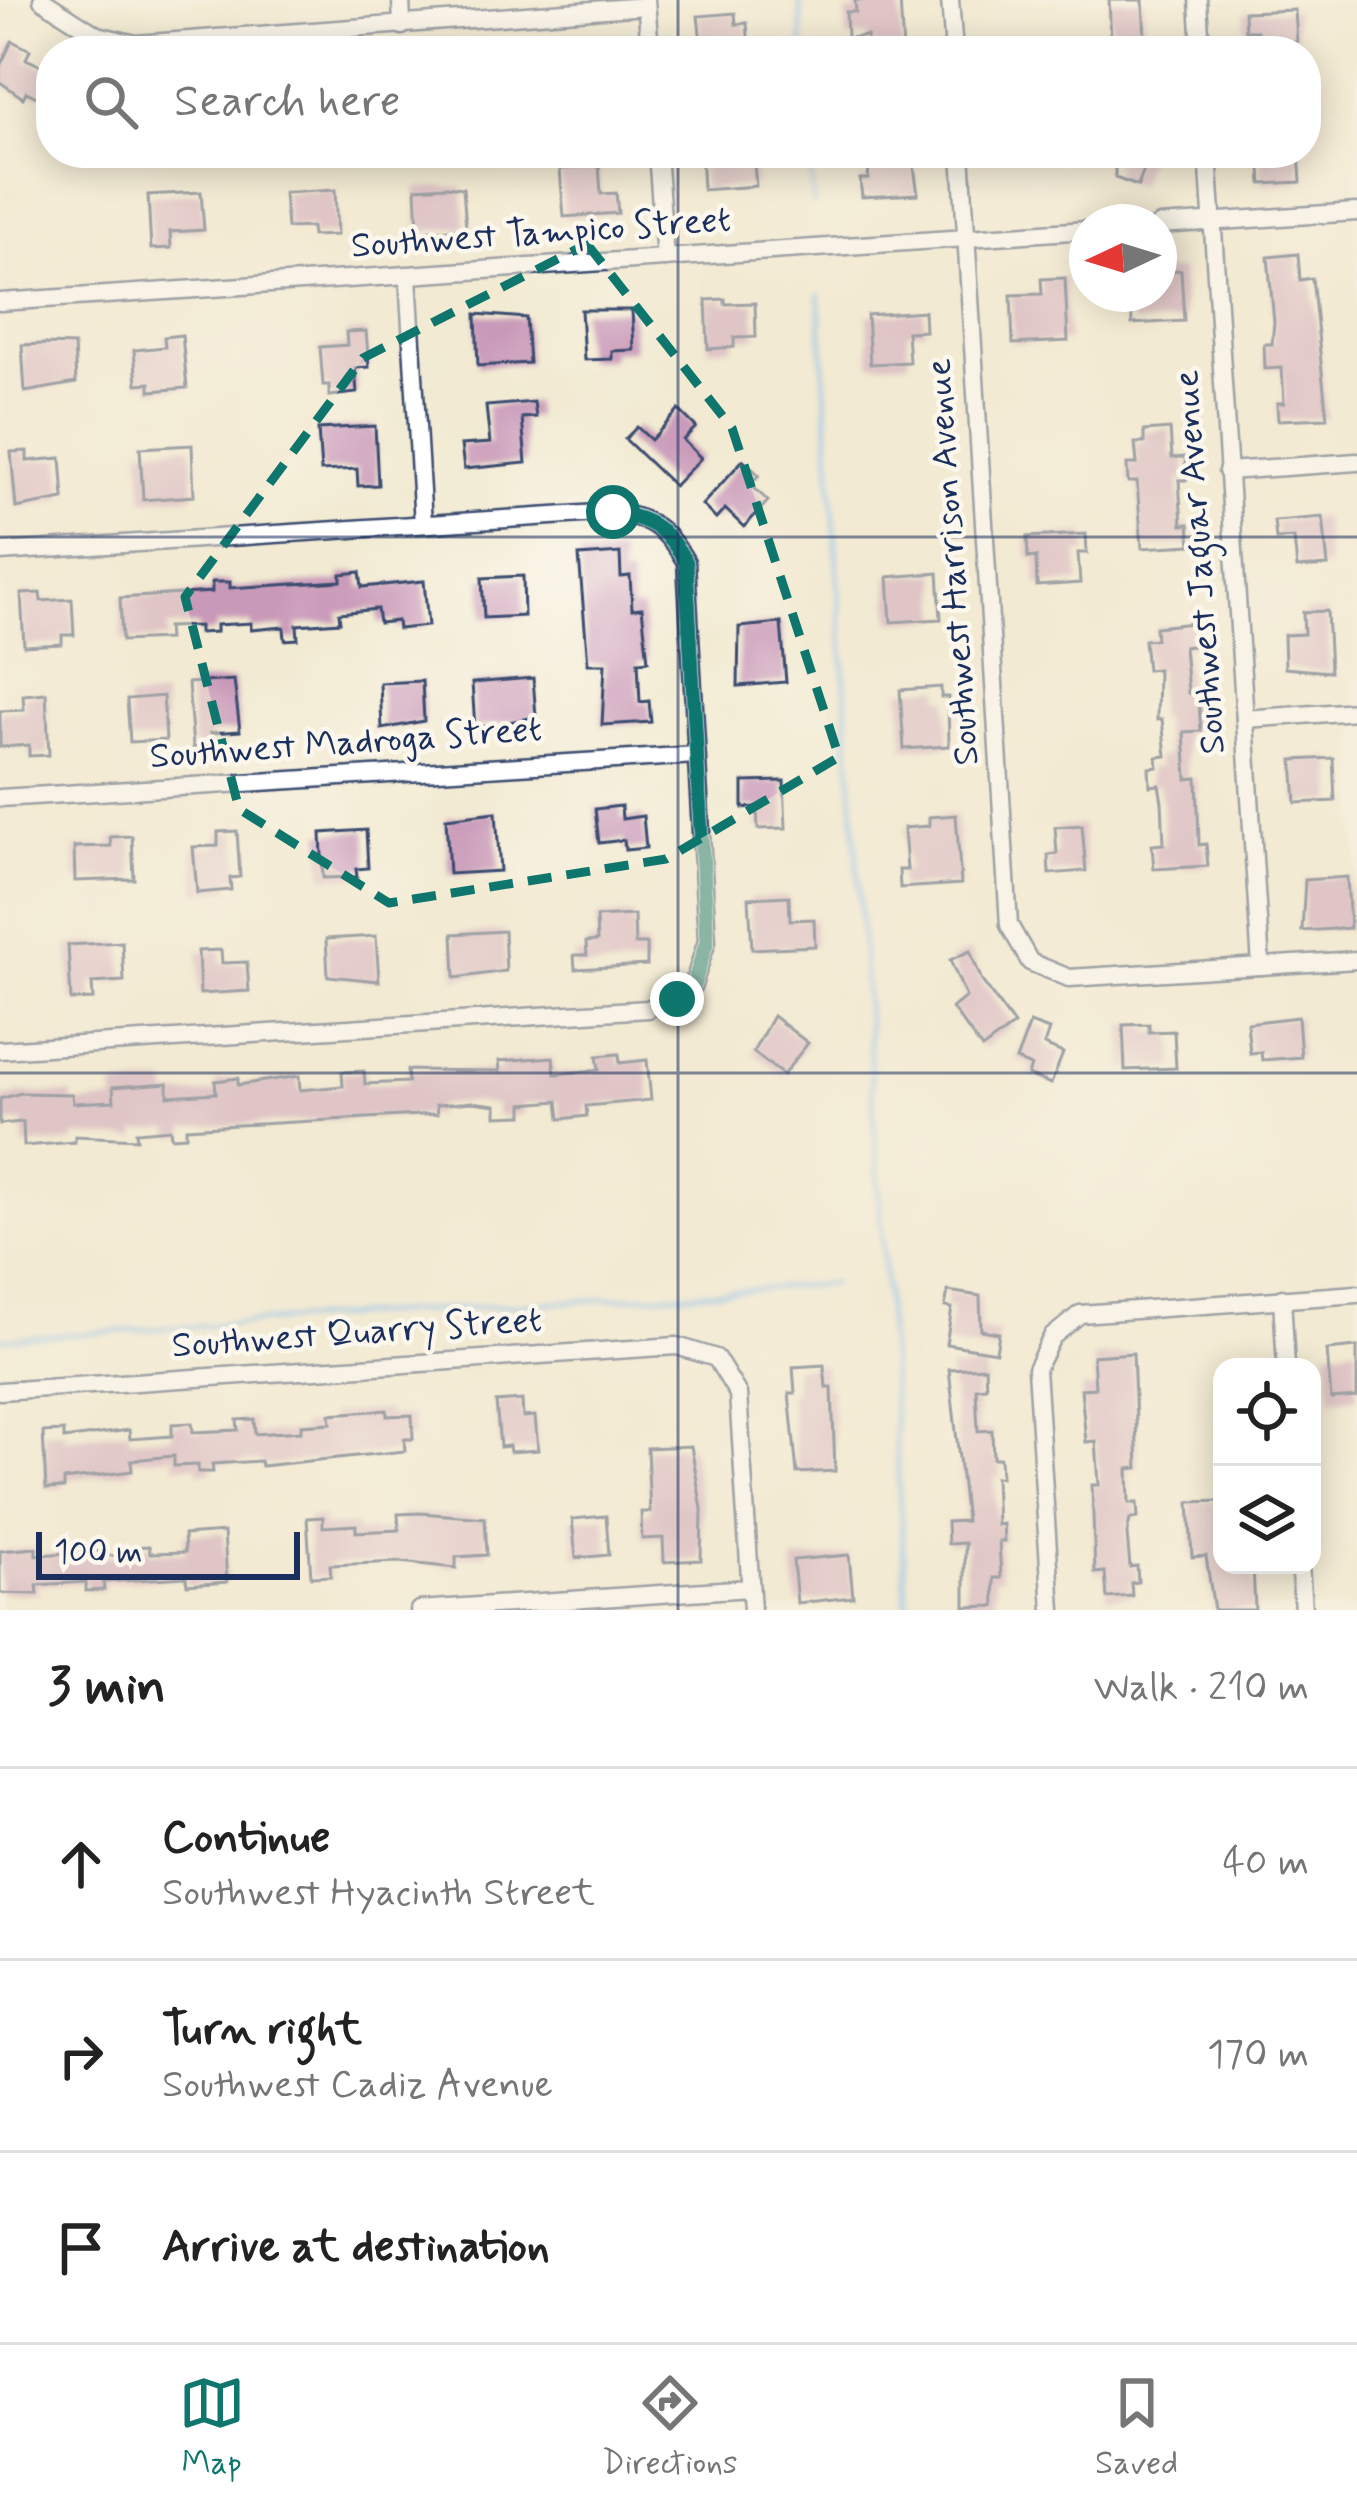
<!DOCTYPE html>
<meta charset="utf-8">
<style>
:root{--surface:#fff;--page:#f6f6f6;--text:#222;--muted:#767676;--line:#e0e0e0;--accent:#0f766e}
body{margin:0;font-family:Mynerve,sans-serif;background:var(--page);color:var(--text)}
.controls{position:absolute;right:36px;bottom:36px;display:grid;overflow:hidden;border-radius:24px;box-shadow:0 6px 30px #0003}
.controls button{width:108px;height:108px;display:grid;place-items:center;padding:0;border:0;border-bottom:3px solid var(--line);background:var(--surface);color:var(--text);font:60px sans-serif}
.compass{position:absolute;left:1069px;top:204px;width:108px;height:108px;border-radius:50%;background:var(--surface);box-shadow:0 6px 30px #0003;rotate:266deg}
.scale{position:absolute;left:36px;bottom:30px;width:264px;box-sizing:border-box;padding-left:12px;border:6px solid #1b2f5e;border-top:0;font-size:33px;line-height:42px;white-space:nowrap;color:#1b2f5e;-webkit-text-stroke:9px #fbf7ec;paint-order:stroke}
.stop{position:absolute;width:36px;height:36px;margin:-27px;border:9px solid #0f766e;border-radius:50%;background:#fff}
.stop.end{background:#0f766e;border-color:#fff;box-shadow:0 3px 12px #0008}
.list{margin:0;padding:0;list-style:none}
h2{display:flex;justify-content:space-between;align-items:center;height:156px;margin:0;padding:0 48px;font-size:51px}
h2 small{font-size:39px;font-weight:400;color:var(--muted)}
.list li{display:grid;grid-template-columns:78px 1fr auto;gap:36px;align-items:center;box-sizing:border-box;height:192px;padding:0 48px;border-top:3px solid var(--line)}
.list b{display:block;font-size:45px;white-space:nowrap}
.list p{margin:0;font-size:39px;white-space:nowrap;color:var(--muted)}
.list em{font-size:39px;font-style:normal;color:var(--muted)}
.icon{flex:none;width:66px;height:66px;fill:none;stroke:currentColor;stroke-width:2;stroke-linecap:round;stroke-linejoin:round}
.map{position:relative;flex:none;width:1357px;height:1610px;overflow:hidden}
.search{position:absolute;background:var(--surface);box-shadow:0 6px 30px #0003;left:36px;right:36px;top:36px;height:132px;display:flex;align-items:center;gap:30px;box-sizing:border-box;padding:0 42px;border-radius:48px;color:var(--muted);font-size:45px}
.sheet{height:732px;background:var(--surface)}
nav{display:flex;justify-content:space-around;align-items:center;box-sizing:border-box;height:168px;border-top:3px solid var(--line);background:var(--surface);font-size:33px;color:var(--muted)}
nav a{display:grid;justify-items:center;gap:6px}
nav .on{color:var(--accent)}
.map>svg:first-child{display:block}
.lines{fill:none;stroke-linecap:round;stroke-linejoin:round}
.stream{stroke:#7dbaf0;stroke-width:6}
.building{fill:#c999b9}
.minor-casing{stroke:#3b4b6f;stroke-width:21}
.minor{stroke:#fff;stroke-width:16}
.route{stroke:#0f766e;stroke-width:15}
.marked{fill:none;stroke:#0f766e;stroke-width:9;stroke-dasharray:24 15;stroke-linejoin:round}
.grid{fill:none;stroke:#1b2f5e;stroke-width:3;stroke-opacity:0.55}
.labels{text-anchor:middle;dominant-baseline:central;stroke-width:9;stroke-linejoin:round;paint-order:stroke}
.street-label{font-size:36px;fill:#1b2f5e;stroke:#fbf7ec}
</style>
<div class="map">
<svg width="1357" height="1610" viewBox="0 0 1357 1610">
<rect width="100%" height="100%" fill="#fbf7ec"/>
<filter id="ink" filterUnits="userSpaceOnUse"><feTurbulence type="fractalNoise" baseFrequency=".00833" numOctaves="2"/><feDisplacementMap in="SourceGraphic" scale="24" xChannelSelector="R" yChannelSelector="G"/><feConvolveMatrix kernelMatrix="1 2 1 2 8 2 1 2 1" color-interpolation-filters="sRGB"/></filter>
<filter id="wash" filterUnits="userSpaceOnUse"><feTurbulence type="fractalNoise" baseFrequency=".004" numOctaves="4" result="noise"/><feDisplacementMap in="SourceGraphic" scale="48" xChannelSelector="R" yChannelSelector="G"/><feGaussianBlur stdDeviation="2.7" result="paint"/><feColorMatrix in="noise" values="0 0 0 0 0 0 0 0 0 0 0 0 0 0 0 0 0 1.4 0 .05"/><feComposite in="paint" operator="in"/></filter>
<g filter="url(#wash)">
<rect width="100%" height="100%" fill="#f2ead2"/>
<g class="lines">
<g class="stream">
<path d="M 800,0 L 803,51"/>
<path d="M 810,153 L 813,203"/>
<path d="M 819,295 L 907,1610"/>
<path d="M 0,1339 L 832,1284"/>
</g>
</g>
<g id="blocks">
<g class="building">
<path d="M 855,0 L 900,0 L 903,51 L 879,51 L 878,45 L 867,46 L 867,36 L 847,38 L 846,12 L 856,12 Z"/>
<path d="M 1109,0 L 1143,0 L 1145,39 L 1111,40 Z"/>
<path d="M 1295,10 L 1297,42 L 1258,45 L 1257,31 L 1245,31 L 1244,12 Z"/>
<path d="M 735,13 L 736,24 L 747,23 L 749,48 L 702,51 L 698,16 Z"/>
<path d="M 12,41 L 30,50 L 26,59 L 51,70 L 39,98 L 26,92 L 23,98 L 0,82 L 0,66 Z"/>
<path d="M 701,153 L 753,153 L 756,186 L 703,190 Z"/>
<path d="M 870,153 L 912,153 L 918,194 L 862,197 L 860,179 L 868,179 Z"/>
<path d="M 1115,153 L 1150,153 L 1138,186 L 1115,178 Z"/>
<path d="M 1260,153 L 1299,153 L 1301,182 L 1262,184 Z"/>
<path d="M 599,165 L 601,194 L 616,193 L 618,213 L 564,217 L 560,169 Z"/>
<path d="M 447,186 L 463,188 L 466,228 L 418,231 L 416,188 Z"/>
<path d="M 335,190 L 337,235 L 312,236 L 311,227 L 287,228 L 284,193 Z"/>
<path d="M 201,192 L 204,230 L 170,232 L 171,248 L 151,249 L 148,195 Z"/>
<path d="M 1298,254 L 1300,280 L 1312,278 L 1327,418 L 1278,420 L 1277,403 L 1284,403 L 1282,368 L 1265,369 L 1264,344 L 1272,344 L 1274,322 L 1268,257 Z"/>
<path d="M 1181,270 L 1184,321 L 1132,324 L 1131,294 L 1159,294 L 1160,271 Z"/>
<path d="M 1065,278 L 1068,341 L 1013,344 L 1011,295 L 1042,294 L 1041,279 Z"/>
<path d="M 725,299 L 725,304 L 755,303 L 756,337 L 734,338 L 734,347 L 708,349 L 706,300 Z"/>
<path d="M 581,310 L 632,310 L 634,350 L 612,351 L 612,359 L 584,360 Z"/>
<path d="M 924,311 L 925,331 L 907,332 L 909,362 L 870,364 L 867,315 Z"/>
<path d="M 476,314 L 526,318 L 529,363 L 478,366 Z"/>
<path d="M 366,331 L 369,367 L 355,368 L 357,393 L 329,396 L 329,385 L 323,385 L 320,347 L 347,345 L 346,332 Z"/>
<path d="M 182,335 L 187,388 L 150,391 L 150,383 L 137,384 L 134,350 L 165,347 L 164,337 Z"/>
<path d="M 45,344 L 74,345 L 76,383 L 25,392 L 22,345 Z"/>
<path d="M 534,402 L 536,417 L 522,418 L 526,463 L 464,469 L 461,445 L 490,443 L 486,406 Z"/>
<path d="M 679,410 L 696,427 L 683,440 L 701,458 L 674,486 L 625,439 L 637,427 L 651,440 Z"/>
<path d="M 375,426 L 378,485 L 358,486 L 357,469 L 321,471 L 318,429 Z"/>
<path d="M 1170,429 L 1172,458 L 1185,457 L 1186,480 L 1179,480 L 1182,525 L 1189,524 L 1191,545 L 1142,548 L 1137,482 L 1128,482 L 1127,464 L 1137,464 L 1135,443 L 1144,443 L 1144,431 Z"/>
<path d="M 192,445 L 194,496 L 143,500 L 140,448 Z"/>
<path d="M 27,451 L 27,461 L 61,458 L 64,499 L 16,508 L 11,452 Z"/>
<path d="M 743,460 L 759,475 L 750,484 L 768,501 L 744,527 L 725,509 L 716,519 L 702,505 Z"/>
<path d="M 1323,517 L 1328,566 L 1297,568 L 1294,538 L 1276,539 L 1274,521 Z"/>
<path d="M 1086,534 L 1087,553 L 1078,553 L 1080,583 L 1037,586 L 1036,557 L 1028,558 L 1027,537 Z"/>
<path d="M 620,553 L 621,577 L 630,576 L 632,609 L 642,608 L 648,661 L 638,662 L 640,702 L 649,701 L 651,722 L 602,725 L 605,664 L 588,664 L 579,556 Z"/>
<path d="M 360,572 L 362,587 L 424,581 L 428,626 L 398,629 L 397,621 L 379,623 L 377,609 L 339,613 L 340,622 L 297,625 L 298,639 L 285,640 L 284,627 L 251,630 L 251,623 L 216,625 L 216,632 L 199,633 L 199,626 L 167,627 L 168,639 L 122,641 L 120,598 L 212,592 L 212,582 L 230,582 L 230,588 L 341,581 L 341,574 Z"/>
<path d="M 938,573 L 941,619 L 891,622 L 888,577 Z"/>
<path d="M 523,576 L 524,616 L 484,618 L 482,578 Z"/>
<path d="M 40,593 L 41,601 L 72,599 L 74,635 L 62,635 L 62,644 L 24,646 L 21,594 Z"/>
<path d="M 1327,611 L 1330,672 L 1285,668 L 1284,635 L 1304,634 L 1303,612 Z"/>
<path d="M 781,623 L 786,682 L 738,686 L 739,627 Z"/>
<path d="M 1194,623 L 1197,645 L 1184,647 L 1188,693 L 1198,692 L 1201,731 L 1184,732 L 1187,779 L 1197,778 L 1199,845 L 1206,844 L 1208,866 L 1154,869 L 1152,845 L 1164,844 L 1162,802 L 1159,785 L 1150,786 L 1149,768 L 1158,767 L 1157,757 L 1166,756 L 1162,719 L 1157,720 L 1158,669 L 1147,670 L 1144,640 L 1156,639 L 1155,627 Z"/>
<path d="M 533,678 L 536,717 L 475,728 L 472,683 Z"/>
<path d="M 234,680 L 240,731 L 211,733 L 212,745 L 193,747 L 188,683 Z"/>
<path d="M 422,681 L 424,721 L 382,729 L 380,683 Z"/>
<path d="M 941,687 L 941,697 L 948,697 L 949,746 L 904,749 L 900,690 Z"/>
<path d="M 46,693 L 49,755 L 29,756 L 29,745 L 0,747 L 0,711 L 24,710 L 23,695 Z"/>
<path d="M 163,696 L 166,740 L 130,742 L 127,699 Z"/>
<path d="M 1333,758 L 1335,801 L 1296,803 L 1293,760 Z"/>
<path d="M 784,781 L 786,828 L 758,829 L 757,807 L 743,808 L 743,782 Z"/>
<path d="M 621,806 L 622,819 L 643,816 L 646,848 L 625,850 L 624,840 L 599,843 L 595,809 Z"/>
<path d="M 496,812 L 500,871 L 449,874 L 446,818 Z"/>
<path d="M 956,815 L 961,884 L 900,888 L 899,870 L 907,870 L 904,828 L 929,826 L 929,817 Z"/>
<path d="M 1082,825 L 1086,871 L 1049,874 L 1048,855 L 1057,854 L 1055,827 Z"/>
<path d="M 366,830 L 368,868 L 356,869 L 357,877 L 323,878 L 321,833 Z"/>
<path d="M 237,831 L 240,877 L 230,878 L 231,890 L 197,893 L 193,847 L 218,846 L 218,832 Z"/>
<path d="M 132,836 L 134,879 L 75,881 L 74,847 L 111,846 L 110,837 Z"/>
<path d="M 1347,877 L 1350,928 L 1302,931 L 1305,880 Z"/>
<path d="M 789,896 L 790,920 L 814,919 L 815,946 L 752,949 L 749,898 Z"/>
<path d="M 634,915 L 635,944 L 647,944 L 647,965 L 575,969 L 574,955 L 587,955 L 586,942 L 597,941 L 596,917 Z"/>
<path d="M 504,931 L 506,971 L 455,978 L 453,934 Z"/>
<path d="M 376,936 L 379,981 L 328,976 L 326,939 Z"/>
<path d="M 122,942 L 124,981 L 92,983 L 93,999 L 71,1000 L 68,945 Z"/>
<path d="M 221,950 L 222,963 L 247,962 L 249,991 L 200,994 L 198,951 Z"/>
<path d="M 970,951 L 982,981 L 1014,1025 L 982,1049 L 952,1008 L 966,997 L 950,960 Z"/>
<path d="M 773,1016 L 808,1043 L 783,1075 L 753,1052 Z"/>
<path d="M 1298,1017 L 1301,1057 L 1262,1060 L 1261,1052 L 1250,1053 L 1247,1023 Z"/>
<path d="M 1030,1023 L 1049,1030 L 1044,1045 L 1063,1053 L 1051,1084 L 1028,1075 L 1031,1066 L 1016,1060 Z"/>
<path d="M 1149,1024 L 1149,1032 L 1174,1031 L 1176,1068 L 1125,1070 L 1123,1025 Z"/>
<path d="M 619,1054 L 620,1063 L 647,1060 L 651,1100 L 586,1106 L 587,1116 L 560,1119 L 558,1101 L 523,1104 L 523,1115 L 496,1116 L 496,1105 L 472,1102 L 436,1105 L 437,1114 L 186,1128 L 186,1136 L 171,1137 L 170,1129 L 136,1132 L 137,1139 L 75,1136 L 75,1142 L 24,1146 L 23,1122 L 0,1124 L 0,1099 L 21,1093 L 72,1094 L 73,1103 L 114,1101 L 113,1087 L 168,1083 L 168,1096 L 216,1093 L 215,1081 L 238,1078 L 238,1085 L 299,1076 L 300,1090 L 343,1086 L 342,1072 L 364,1071 L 365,1084 L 408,1082 L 407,1070 L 500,1071 L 499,1061 L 553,1057 L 555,1074 L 599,1070 L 597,1056 Z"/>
<path d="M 948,1291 L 980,1296 L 981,1330 L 999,1333 L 996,1352 L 946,1344 L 952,1308 L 945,1307 Z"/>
<path d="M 1357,1347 L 1357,1397 L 1331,1399 L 1327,1350 Z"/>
<path d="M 1133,1353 L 1138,1468 L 1128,1469 L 1129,1503 L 1137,1503 L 1138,1518 L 1130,1519 L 1127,1534 L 1130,1567 L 1137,1566 L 1138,1582 L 1131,1583 L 1132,1596 L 1107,1598 L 1105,1572 L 1095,1573 L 1092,1485 L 1099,1485 L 1096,1441 L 1086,1442 L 1081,1389 L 1095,1388 L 1093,1356 Z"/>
<path d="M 824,1365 L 826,1387 L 832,1387 L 835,1471 L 797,1473 L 789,1393 L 795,1393 L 793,1367 Z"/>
<path d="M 985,1367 L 986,1387 L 976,1388 L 978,1431 L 992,1430 L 993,1458 L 1000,1458 L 1001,1477 L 995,1477 L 997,1525 L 1003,1524 L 1004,1541 L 999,1541 L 1001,1578 L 994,1578 L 995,1606 L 965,1607 L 965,1543 L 948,1544 L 947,1522 L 966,1521 L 949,1369 Z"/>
<path d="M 522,1400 L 523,1417 L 535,1416 L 538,1450 L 510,1452 L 509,1446 L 500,1447 L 496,1402 Z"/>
<path d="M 387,1410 L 387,1416 L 412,1415 L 413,1439 L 404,1439 L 405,1451 L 261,1466 L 260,1461 L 212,1464 L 213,1472 L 198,1472 L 198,1465 L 174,1466 L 174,1456 L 131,1460 L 132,1471 L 64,1480 L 64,1488 L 46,1489 L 43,1432 L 64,1431 L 64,1439 L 129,1430 L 130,1439 L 172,1436 L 172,1424 L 192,1423 L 193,1432 L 238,1430 L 237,1420 L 254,1419 L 255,1434 L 301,1431 L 301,1425 L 331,1423 L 330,1414 Z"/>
<path d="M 691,1446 L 702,1509 L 701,1560 L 664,1562 L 663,1538 L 642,1539 L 641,1512 L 650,1512 L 647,1448 Z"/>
<path d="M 1222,1501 L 1222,1565 L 1253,1565 L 1255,1610 L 1214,1610 L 1206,1556 L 1192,1557 L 1189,1502 Z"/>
<path d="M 420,1513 L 485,1518 L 487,1555 L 456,1557 L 456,1568 L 400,1562 L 330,1565 L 331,1576 L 311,1577 L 307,1518 L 323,1517 L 323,1527 L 356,1525 L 356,1532 L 399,1530 L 398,1514 Z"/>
<path d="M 606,1516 L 609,1555 L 576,1558 L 572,1519 Z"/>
<path d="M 224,1532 L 227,1582 L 187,1585 L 186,1577 L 103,1582 L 104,1590 L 86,1591 L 86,1582 L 37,1585 L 38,1594 L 0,1593 L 0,1551 L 36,1548 L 36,1555 L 102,1551 L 102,1556 L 131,1555 L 131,1547 L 149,1546 L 150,1553 L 185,1552 L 184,1535 Z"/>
<path d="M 849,1555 L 853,1597 L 797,1603 L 793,1560 Z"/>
</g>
</g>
</g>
<g filter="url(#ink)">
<use href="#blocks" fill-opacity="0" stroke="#3b4b6f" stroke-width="3"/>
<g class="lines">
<defs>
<g id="minor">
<path d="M 42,0 L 97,35 L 136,44 L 646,6"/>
<path d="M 401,0 L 402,26"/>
<path d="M 646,0 L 650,51"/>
<path d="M 950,0 L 954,51"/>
<path d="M 1198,0 L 1201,51"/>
<path d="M 657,153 L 665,258"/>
<path d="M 961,153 L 1009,925 L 1030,962 L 1069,978 L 1357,960"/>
<path d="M 1208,153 L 1261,966"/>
<path d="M 1159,225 L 1357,212"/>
<path d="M 408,277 L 423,524"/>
<path d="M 0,302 L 1087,230"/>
<path d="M 1227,471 L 1357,462"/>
<path d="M 0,552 L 613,512 C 651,518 666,528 686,562 L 707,941 L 693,985 L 648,1009 L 0,1050"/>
<path d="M 1245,719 L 1357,711"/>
<path d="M 0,798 L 696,755"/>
<path d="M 1282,1298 L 1286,1367"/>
<path d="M 0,1391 L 677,1346 L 716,1358 L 738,1394 L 752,1610"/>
<path d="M 1300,1565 L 1303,1610"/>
<path d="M 419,1610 L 750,1588"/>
<path d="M 1052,1610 L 1036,1369 L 1052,1337 L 1080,1314 L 1357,1294"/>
</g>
</defs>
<use href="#minor" class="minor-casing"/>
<use href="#minor" class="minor"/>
</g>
</g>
<g class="lines" filter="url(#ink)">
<path class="route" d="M 613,512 C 651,519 666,528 686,562 L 707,941 L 693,986 L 677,999"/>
</g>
<path d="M0 0H1357V1610H0ZM 587,244 L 732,428 L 839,757 L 666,859 L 389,903 L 239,809 L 185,597 L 363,358 Z" fill="#f2ead2" fill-opacity=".55" fill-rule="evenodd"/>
<path class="marked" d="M 587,244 L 732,428 L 839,757 L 666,859 L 389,903 L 239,809 L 185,597 L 363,358 Z"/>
<path class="grid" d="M 678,0 L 678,51M 678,153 L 678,1610M 0,537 L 1357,537M 0,1073 L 1357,1073"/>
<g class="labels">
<g class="street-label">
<text transform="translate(541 234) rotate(-4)">Southwest Tampico Street</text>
<text transform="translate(954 562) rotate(-94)">Southwest Harrison Avenue</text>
<text transform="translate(1201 562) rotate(-94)">Southwest Jaguar Avenue</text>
<text transform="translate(346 744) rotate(-4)">Southwest Madroga Street</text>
<text transform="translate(357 1334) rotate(-4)">Southwest Quarry Street</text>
</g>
</g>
</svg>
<div class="controls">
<button><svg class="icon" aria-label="locate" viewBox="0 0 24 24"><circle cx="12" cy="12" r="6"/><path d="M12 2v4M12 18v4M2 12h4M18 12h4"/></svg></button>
<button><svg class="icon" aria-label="layers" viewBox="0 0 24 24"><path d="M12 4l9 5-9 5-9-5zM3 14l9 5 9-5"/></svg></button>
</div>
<svg class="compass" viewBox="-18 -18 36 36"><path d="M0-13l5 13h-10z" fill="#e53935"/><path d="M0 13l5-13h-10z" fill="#767676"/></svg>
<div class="scale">100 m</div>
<div class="stop" style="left:613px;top:512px"></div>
<div class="stop end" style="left:677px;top:999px"></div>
<div class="search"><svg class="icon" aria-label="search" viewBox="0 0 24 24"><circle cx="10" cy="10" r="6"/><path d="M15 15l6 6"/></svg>Search here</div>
</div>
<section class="sheet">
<h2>3 min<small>Walk · 210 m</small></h2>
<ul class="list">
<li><svg class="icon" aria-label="ahead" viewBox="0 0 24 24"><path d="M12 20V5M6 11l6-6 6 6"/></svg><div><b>Continue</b><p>Southwest Hyacinth Street</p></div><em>40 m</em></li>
<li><svg class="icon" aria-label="right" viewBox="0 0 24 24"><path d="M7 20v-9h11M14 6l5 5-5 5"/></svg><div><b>Turn right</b><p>Southwest Cadiz Avenue</p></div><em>170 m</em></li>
<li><svg class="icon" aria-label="arrive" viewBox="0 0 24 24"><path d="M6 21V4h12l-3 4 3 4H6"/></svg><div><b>Arrive at destination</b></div></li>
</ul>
</section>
<nav>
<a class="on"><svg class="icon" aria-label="map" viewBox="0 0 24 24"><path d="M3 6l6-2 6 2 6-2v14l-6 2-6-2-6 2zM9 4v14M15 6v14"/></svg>Map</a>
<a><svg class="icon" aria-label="directions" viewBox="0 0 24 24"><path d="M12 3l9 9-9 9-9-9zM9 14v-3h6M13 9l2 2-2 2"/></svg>Directions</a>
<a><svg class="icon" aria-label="saved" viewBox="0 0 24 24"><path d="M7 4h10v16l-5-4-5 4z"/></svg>Saved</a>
</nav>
